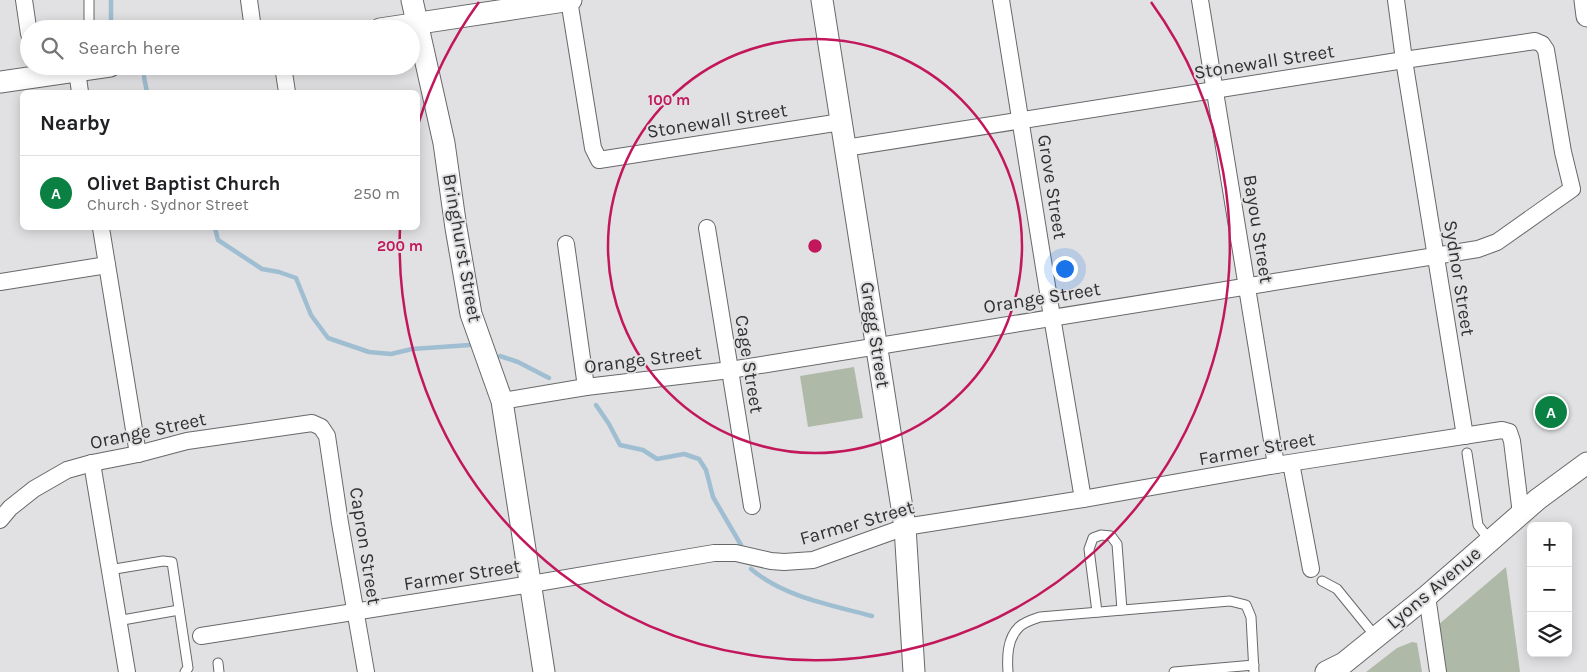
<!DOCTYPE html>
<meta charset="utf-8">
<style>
:root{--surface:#fff;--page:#f2f2f2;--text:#202124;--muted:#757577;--line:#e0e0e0;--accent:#0b8043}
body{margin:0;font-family:Karla,sans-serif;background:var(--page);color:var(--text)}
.controls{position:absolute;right:15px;bottom:15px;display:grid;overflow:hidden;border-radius:8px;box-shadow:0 2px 12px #0003}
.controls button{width:45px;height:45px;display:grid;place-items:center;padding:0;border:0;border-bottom:1px solid var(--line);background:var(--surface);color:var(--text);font:25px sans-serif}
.you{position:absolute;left:1064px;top:268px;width:18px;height:18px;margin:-12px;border:4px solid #fff;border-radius:50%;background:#1a73e8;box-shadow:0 0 0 8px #1a73e833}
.badge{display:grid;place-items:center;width:32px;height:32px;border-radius:50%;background:var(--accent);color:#fff;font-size:16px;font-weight:700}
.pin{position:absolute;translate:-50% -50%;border:2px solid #fff;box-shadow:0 1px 5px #0006}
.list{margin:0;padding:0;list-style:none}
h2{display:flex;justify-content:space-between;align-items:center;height:65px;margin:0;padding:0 20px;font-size:21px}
h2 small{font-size:16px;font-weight:400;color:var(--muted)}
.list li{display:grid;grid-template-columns:32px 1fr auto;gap:15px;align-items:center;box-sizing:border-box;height:75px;padding:0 20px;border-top:1px solid var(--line)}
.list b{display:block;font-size:19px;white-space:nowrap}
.list p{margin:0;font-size:16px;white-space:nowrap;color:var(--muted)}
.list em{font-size:16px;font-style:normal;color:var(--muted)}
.icon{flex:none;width:28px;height:28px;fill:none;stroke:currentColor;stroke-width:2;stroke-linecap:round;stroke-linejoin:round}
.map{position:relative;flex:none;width:1587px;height:672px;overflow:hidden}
.search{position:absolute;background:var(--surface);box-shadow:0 2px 12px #0003;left:20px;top:20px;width:400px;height:55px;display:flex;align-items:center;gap:12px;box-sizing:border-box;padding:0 18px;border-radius:28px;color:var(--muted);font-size:19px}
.panel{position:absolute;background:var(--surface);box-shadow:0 2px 12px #0003;left:20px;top:90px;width:400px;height:140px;border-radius:8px}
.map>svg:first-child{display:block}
.green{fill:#afb9a8}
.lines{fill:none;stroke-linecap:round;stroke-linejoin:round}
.stream{stroke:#9fbed1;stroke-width:4.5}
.service-casing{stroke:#676869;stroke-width:11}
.minor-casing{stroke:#676869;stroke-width:18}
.tertiary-casing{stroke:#676869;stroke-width:23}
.service{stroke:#fff;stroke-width:9}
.minor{stroke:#fff;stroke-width:16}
.tertiary{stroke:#fff;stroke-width:21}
.ring{fill:none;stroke:#c2185b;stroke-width:2.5}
.labels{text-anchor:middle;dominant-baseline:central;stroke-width:4;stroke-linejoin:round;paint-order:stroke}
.street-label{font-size:19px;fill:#313132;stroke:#e1e1e3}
.centre{fill:#c2185b;stroke:#e1e1e3;stroke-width:2.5}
.ring-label{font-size:15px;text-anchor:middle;font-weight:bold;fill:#c2185b;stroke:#e1e1e3;stroke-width:4;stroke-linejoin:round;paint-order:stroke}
</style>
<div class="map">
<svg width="1587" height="672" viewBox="0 0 1587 672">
<rect width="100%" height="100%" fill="#e1e1e3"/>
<g class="green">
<path d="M 854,367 L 863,418 L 808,427 L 800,376 Z"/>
<path d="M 1506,567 L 1520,672 L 1445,672 L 1438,625 Z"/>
<path d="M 1412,642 L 1417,643 L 1422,672 L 1366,672 L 1397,648 Z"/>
</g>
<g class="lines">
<g class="stream">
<path d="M 111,29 L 111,0"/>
<path d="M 144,77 L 147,92"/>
<path d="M 215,228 L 218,240 L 262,269 L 279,272 L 296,278 L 311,315 L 328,338 L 369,352 L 391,354 L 412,349 L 470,345"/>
<path d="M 500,356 L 518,362 L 549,378"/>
<path d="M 596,405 L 609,424 L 620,445 L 643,450 L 657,459 L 684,454 L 699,459 L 706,470 L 713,497 L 741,545"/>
<path d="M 751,569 C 784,597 831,605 872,616"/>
</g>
<defs>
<g id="service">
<path d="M 89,0 L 89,29"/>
<path d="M 1467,453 L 1478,525 L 1490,541"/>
<path d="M 109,570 L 163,561 L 172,562 L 188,668 L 185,672"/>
<path d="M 1322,581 L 1337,589 L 1376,637"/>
<path d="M 1097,612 L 1089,549 L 1093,538 L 1101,535 L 1111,536 L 1117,544 L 1122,610"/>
<path d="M 117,621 L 179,610"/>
<path d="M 218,663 L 219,672"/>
<path d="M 1008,672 C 1007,657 1007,639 1019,627 C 1024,622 1034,619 1040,617 L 1230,601 L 1246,605 L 1251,617 L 1254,672"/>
<path d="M 1174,672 L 1254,665"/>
</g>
<g id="minor">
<path d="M 24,0 L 29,34"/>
<path d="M 249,0 L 253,29"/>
<path d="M 569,0 L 593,148 L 599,160 L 841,122"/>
<path d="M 1001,0 L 1052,317 L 1083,499"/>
<path d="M 1200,0 L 1276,465"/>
<path d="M 1396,0 L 1404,60 L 1465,436"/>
<path d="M 283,66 L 287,92"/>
<path d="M 77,71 L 80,92"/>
<path d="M 101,228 L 138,454"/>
<path d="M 707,228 L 752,506"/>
<path d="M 566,244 L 586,387"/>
<path d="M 0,282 L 107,265"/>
<path d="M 502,401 L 586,387 L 730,370 L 1478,249 L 1497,242 L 1572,189 L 1563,152 L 1546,50 L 1542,44 L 1535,41 L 1404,60 L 845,148"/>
<path d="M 92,463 L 127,672"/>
<path d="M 1291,463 L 1311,569"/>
<path d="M 0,520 L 10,508 L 34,489 L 67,470 L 92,463 L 138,454 L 187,441 L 312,423 L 321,427 L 327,436 L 340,523 L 366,672"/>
<path d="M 1427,596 L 1438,672"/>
<path d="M 201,636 L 531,584 L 714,553 L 736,553 L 771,561 L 784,562 L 813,560 L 905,527 L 1083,499 L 1276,465 L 1502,430 L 1509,432 L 1512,441 L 1521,514"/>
</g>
<g id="tertiary">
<path d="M 412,0 L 444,143 L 456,228 L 471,314 L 502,401 L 544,672"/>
<path d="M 822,0 L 905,527 L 914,672"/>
<path d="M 1585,0 L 1587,16"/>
<path d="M 380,29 L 571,0"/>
<path d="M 0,82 L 110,66"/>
<path d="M 1326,672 L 1344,663 L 1427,596 L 1538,499 L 1587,463"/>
</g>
</defs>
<use href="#service" class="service-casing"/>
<use href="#minor" class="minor-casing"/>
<use href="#tertiary" class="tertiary-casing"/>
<use href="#service" class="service"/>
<use href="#minor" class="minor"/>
<use href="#tertiary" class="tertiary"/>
</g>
<g class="ring">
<circle cx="815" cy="246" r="207"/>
<path d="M418 125A415 415 0 0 1 479 2M1151 2A415 415 0 1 1 400 228"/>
</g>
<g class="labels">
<g class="street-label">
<text transform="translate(1264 62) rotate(-9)">Stonewall Street</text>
<text transform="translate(717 121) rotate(-9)">Stonewall Street</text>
<text transform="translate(1052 187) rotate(81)">Grove Street</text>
<text transform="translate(1258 229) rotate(81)">Bayou Street</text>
<text transform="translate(462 248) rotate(80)">Bringhurst Street</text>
<text transform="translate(1459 278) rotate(81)">Sydnor Street</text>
<text transform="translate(1042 298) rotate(-9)">Orange Street</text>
<text transform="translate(875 335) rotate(81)">Gregg Street</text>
<text transform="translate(643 360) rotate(-7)">Orange Street</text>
<text transform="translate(749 364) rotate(81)">Cage Street</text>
<text transform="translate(148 431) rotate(-12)">Orange Street</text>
<text transform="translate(1257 449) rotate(-10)">Farmer Street</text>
<text transform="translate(857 523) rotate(-16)">Farmer Street</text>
<text transform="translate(365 546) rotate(81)">Capron Street</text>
<text transform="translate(462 575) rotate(-9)">Farmer Street</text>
<text transform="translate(1434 588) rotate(-40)">Lyons Avenue</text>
</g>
</g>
<circle cx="815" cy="246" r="8" class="centre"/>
<g class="ring-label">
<text x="669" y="105">100 m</text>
<text x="400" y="251">200 m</text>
</g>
</svg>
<div class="controls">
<button>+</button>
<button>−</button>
<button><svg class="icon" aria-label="layers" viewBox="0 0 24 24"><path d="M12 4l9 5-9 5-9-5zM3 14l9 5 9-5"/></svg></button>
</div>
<div class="you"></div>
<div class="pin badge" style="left:1551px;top:412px">A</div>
<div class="search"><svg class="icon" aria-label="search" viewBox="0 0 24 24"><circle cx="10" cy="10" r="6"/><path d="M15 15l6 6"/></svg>Search here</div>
<section class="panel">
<h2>Nearby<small></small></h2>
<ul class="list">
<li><span class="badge">A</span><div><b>Olivet Baptist Church</b><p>Church · Sydnor Street</p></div><em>250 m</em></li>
</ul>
</section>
</div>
